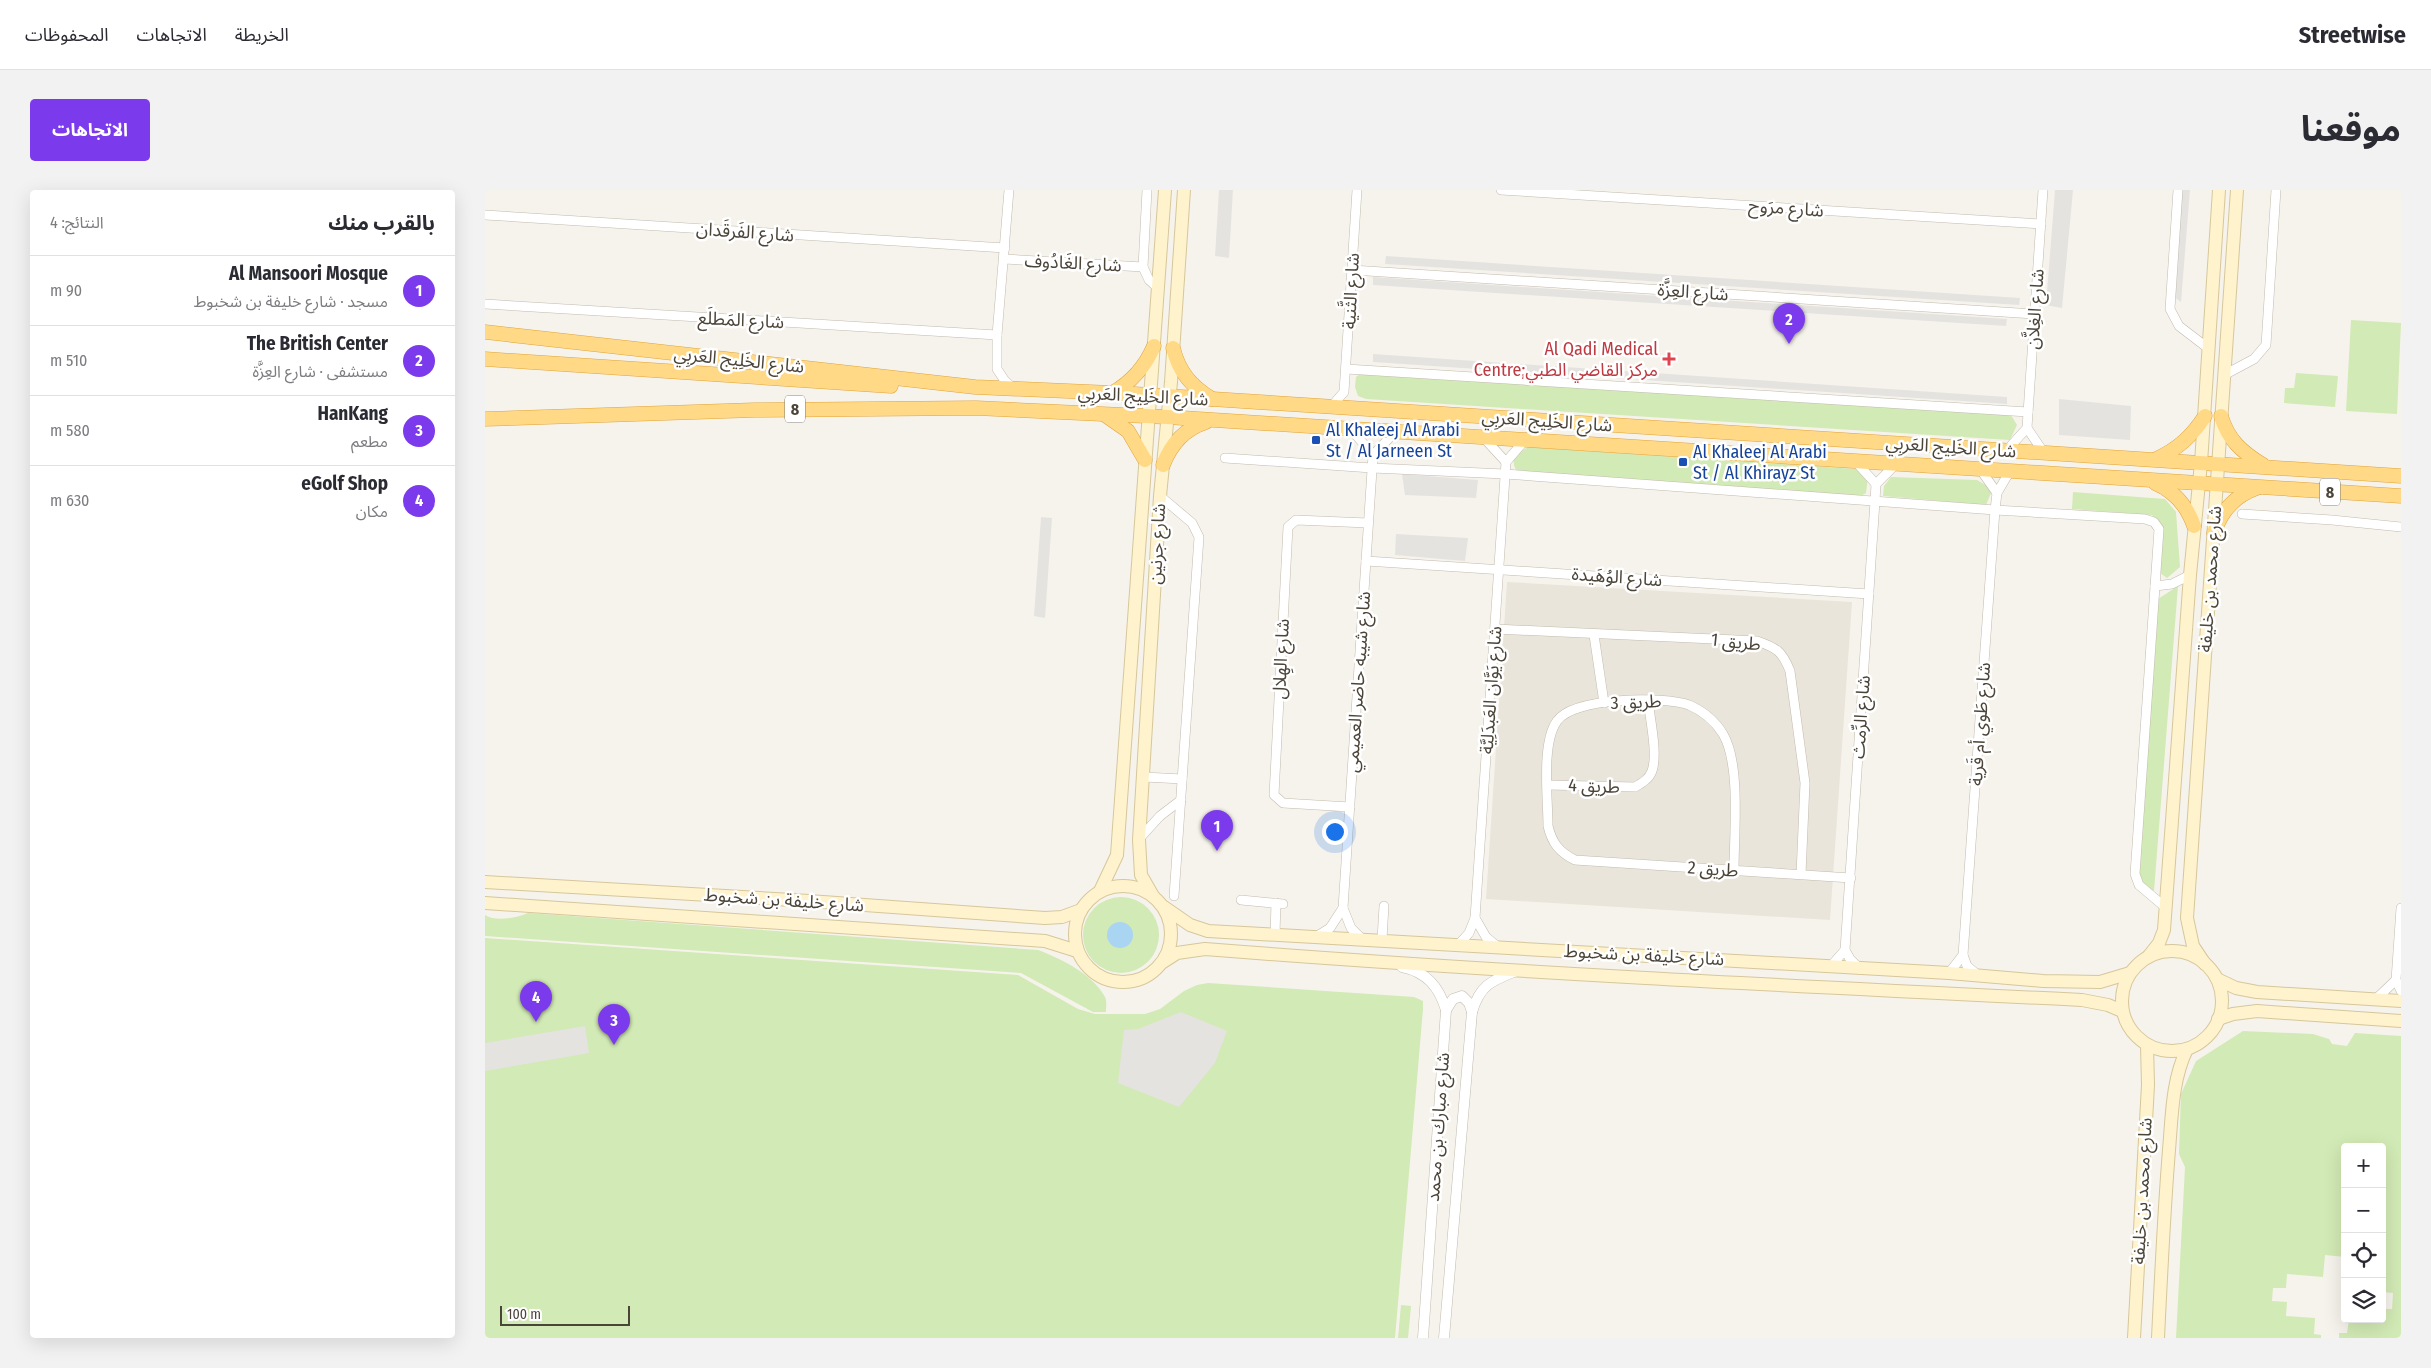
<!DOCTYPE html>
<html lang="ar">
<meta charset="utf-8">
<style>
:root{--surface:#fff;--page:#f2f2f3;--text:#2b2b33;--muted:#7c7c81;--line:#e1e1e2;--accent:#7c3aed}
body{margin:0;font-family:"Fira Sans Condensed","Noto Sans Arabic",sans-serif;background:var(--page);color:var(--text);direction:rtl}
.controls{position:absolute;right:15px;bottom:15px;display:grid;overflow:hidden;border-radius:5px;box-shadow:0 5px 20px #0002}
.controls button{width:45px;height:45px;display:grid;place-items:center;padding:0;border:0;border-bottom:1px solid var(--line);background:var(--surface);color:var(--text);font:25px sans-serif}
.scale{position:absolute;left:15px;bottom:12px;width:130px;box-sizing:border-box;padding-left:5px;border:2px solid #4b4439;border-top:0;font-size:14px;line-height:18px;white-space:nowrap;color:#4b4439;-webkit-text-stroke:4px #fff;paint-order:stroke}
.you{position:absolute;left:849px;top:641px;width:18px;height:18px;margin:-12px;border:4px solid #fff;border-radius:50%;background:#1a73e8;box-shadow:0 0 0 8px #1a73e833}
.badge{display:grid;place-items:center;width:32px;height:32px;border-radius:50%;background:var(--accent);color:#fff;font-size:16px;font-weight:700}
.pin{position:absolute;translate:-50% -41px;filter:drop-shadow(0 1px 2px #0008)}
.pin::after{content:'';position:absolute;top:26px;width:18px;height:15px;background:inherit;clip-path:polygon(0 0,100% 0,50% 100%)}
.list{margin:0;padding:0;list-style:none}
h2{display:flex;justify-content:space-between;align-items:center;height:65px;margin:0;padding:0 20px;font-size:21px}
h2 small{font-size:16px;font-weight:400;color:var(--muted)}
.list li{display:grid;grid-template-columns:32px 1fr auto;gap:15px;align-items:center;box-sizing:border-box;height:70px;padding:0 20px;border-top:1px solid var(--line)}
.list b{display:block;font-size:19px;white-space:nowrap}
.list p{margin:0;font-size:16px;white-space:nowrap;color:var(--muted)}
.list em{font-size:16px;font-style:normal;color:var(--muted)}
.icon{flex:none;width:28px;height:28px;fill:none;stroke:currentColor;stroke-width:2;stroke-linecap:round;stroke-linejoin:round}
.map{position:relative;flex:none;width:1916px;height:1148px;overflow:hidden;direction:ltr;border-radius:5px}
header{display:flex;align-items:center;gap:30px;box-sizing:border-box;height:70px;padding:0 25px;background:var(--surface);border-bottom:1px solid var(--line)}
header strong{font-size:24px}
nav{display:flex;gap:28px;margin-inline-start:auto;font-size:18px}
.intro{display:flex;align-items:center;justify-content:space-between;box-sizing:border-box;height:120px;padding:0 30px}
h1{margin:0;font-size:35px}
.button{padding:12px 22px;border-radius:5px;background:var(--accent);color:#fff;font-size:18px;font-weight:700}
main{display:flex;gap:30px;padding:0 30px}
aside{flex:1;background:var(--surface);border-radius:5px;box-shadow:0 5px 20px #0002}
.map>svg:first-child{display:block}
.residential{fill:#eae5da}
.green{fill:#d2eab5}
.parking{fill:#e5e3e0}
.water{fill:#a9d4f2}
.lines{fill:none;stroke-linecap:round;stroke-linejoin:round}
.minor-casing{stroke:#c2bbae;stroke-width:10}
.tertiary-casing{stroke:#c2bbae;stroke-width:11}
.secondary-casing{stroke:#d6c79b;stroke-width:14}
.trunk-casing{stroke:#e0a43c;stroke-width:15}
.minor{stroke:#fff;stroke-width:9}
.tertiary{stroke:#fff;stroke-width:10}
.secondary{stroke:#fff3cd;stroke-width:12}
.trunk{stroke:#ffd985;stroke-width:14}
.health-dot{fill:#e0444e;stroke:#fff;stroke-width:2}
.transit-dot{fill:#1a4fb4;stroke:#fff;stroke-width:2}
.labels{text-anchor:middle;dominant-baseline:central;stroke-width:5;stroke-linejoin:round;paint-order:stroke}
.shield{fill:#fff;stroke:#817c74;stroke-width:1}
.shield-label{font-size:16px;font-weight:bold;fill:#4b4439}
.street-label{font-size:18px;fill:#4b4439;stroke:#fff}
.health-label{font-size:18px;fill:#be3a42;stroke:#fff;text-anchor:end}
.transit-label{font-size:18px;fill:#164399;stroke:#fff;text-anchor:start}
</style>
<header>
<strong>Streetwise</strong>
<nav><a>الخريطة</a><a>الاتجاهات</a><a>المحفوظات</a></nav>
</header>
<div class="intro"><h1>موقعنا</h1><a class="button">الاتجاهات</a></div>
<main>
<div class="map">
<svg width="1916" height="1148" viewBox="0 0 1916 1148">
<rect width="100%" height="100%" fill="#f6f3ec"/>
<path class="residential" d="M 1022,392 L 1367,412 L 1345,730 L 1001,709 Z"/>
<g class="green">
<path d="M 1866,130 L 1916,133 L 1912,224 L 1861,221 Z"/>
<path d="M 879,181 L 1523,220 L 1532,235 L 1525,250 L 881,209 L 873,206 L 870,197 L 871,187 Z"/>
<path d="M 1811,183 L 1853,186 L 1850,217 L 1799,213 L 1800,198 L 1809,198 Z"/>
<path d="M 1043,257 L 1371,279 L 1383,287 L 1381,303 L 1374,307 L 1037,284 C 1029,279 1028,276 1029,266 Z"/>
<path d="M 1406,287 L 1492,290 L 1502,296 L 1506,303 L 1501,315 L 1398,306 L 1399,296 Z"/>
<path d="M 1588,302 L 1680,309 L 1691,322 L 1695,377 L 1682,388 L 1675,383 L 1677,335 L 1667,325 L 1587,319 Z"/>
<path d="M 1693,396 L 1669,701 L 1654,692 L 1673,409 Z"/>
<circle cx="636" cy="745" r="38"/>
<path d="M 43,723 L 553,760 C 575,768 609,785 620,807 C 622,811 621,817 621,822 L 608,822 L 536,783 L 0,746 L 0,725 C 11,732 31,728 43,723 Z"/>
<path d="M 0,748 L 533,785 L 593,819 L 610,824 L 660,824 L 675,819 L 699,801 L 712,795 L 723,793 L 929,807 L 938,811 L 938,819 L 910,1148 L 0,1148 Z"/>
<path d="M 1758,841 L 1828,844 L 1844,849 L 1847,854 L 1862,856 L 1870,843 L 1916,846 L 1916,1148 L 1854,1148 L 1854,1143 L 1862,1143 L 1864,1129 L 1897,1129 L 1897,1119 L 1907,1119 L 1908,1103 L 1897,1102 L 1897,957 L 1860,957 L 1860,1067 L 1840,1065 L 1838,1087 L 1802,1084 L 1801,1098 L 1788,1098 L 1787,1111 L 1802,1112 L 1801,1126 L 1830,1128 L 1829,1144 L 1836,1145 L 1836,1148 L 1691,1148 L 1700,977 L 1694,964 L 1696,904 L 1711,871 Z"/>
<path d="M 916,1115 L 926,1116 L 923,1148 L 913,1148 Z"/>
</g>
<g class="parking">
<path d="M 734,0 L 748,0 L 744,68 L 730,66 Z"/>
<path d="M 1570,0 L 1588,0 L 1577,118 L 1561,115 Z"/>
<path d="M 1696,0 L 1705,0 L 1696,112 L 1688,106 Z"/>
<path d="M 901,66 L 1535,108 L 1534,115 L 900,74 Z"/>
<path d="M 888,87 L 1522,129 L 1521,136 L 888,95 Z"/>
<path d="M 888,164 L 1522,207 L 1522,214 L 888,172 Z"/>
<path d="M 1574,209 L 1646,216 L 1645,250 L 1574,245 Z"/>
<path d="M 917,284 L 993,290 L 991,308 L 920,305 Z"/>
<path d="M 556,327 L 567,328 L 560,428 L 549,426 Z"/>
<path d="M 911,344 L 983,348 L 980,371 L 910,365 Z"/>
<path d="M 696,822 L 742,841 L 730,873 L 694,917 L 633,893 L 639,840 L 653,839 Z"/>
<path d="M 100,836 L 104,863 L 0,881 L 0,853 Z"/>
</g>
<circle class="water" cx="635" cy="745" r="13"/>
<g class="lines">
<defs>
<g id="minor">
<path d="M 524,0 L 512,145 L 512,179 L 520,191 L 528,198"/>
<path d="M 662,0 L 658,77 L 664,90 L 673,98"/>
<path d="M 1016,0 L 1556,34"/>
<path d="M 1693,0 L 1685,119 L 1694,136 L 1724,159"/>
<path d="M 0,25 L 520,58"/>
<path d="M 519,69 L 658,77"/>
<path d="M 867,80 L 1550,124"/>
<path d="M 0,114 L 512,145"/>
<path d="M 861,179 L 1543,222"/>
<path d="M 1739,185 L 1769,169 L 1781,155 L 1791,0"/>
<path d="M 846,217 L 859,202 L 872,0"/>
<path d="M 1542,238 L 1559,263"/>
<path d="M 866,239 L 888,265"/>
<path d="M 998,247 L 1021,272"/>
<path d="M 1522,260 L 1542,238 L 1558,0"/>
<path d="M 740,268 L 887,278 L 1020,284 L 1510,320 L 1660,329 L 1669,332 L 1674,339 L 1650,684 L 1654,695 L 1680,717"/>
<path d="M 1370,271 L 1391,294"/>
<path d="M 1495,279 L 1512,303"/>
<path d="M 675,306 L 707,333 L 714,347 L 689,706"/>
<path d="M 1757,324 L 1847,330 L 1916,337"/>
<path d="M 881,371 L 1384,404"/>
<path d="M 1670,396 L 1687,394 L 1705,385"/>
<path d="M 1010,439 L 1272,451 C 1292,458 1297,461 1305,481 L 1320,593 L 1316,684"/>
<path d="M 1109,445 L 1119,513"/>
<path d="M 659,587 L 697,589"/>
<path d="M 1063,595 L 1150,597 C 1157,593 1164,589 1167,581 C 1173,564 1165,529 1163,510"/>
<path d="M 865,617 L 798,613 L 789,605 L 803,337 L 811,330 L 883,333"/>
<path d="M 654,649 L 675,626 L 696,610"/>
<path d="M 1249,680 C 1249,644 1256,574 1238,544 C 1230,531 1218,521 1204,515 C 1179,506 1088,507 1072,531 C 1056,553 1063,609 1063,636 C 1067,653 1074,662 1090,670 L 1366,688"/>
<path d="M 756,710 L 798,714"/>
<path d="M 858,718 L 866,738 L 876,748"/>
<path d="M 1916,718 L 1911,790 L 1916,801"/>
<path d="M 990,728 L 1001,747 L 1013,757"/>
<path d="M 790,744 L 791,713"/>
<path d="M 832,746 L 845,738 L 858,718 L 888,265 L 910,242"/>
<path d="M 897,749 L 899,716"/>
<path d="M 974,754 L 984,743 L 990,728 L 1021,272 L 1040,250"/>
<path d="M 1478,765 L 1482,776 L 1494,786"/>
<path d="M 1345,777 L 1360,760"/>
<path d="M 1375,779 L 1365,769 L 1360,760 L 1390,311 L 1391,294 L 1411,274"/>
<path d="M 1464,783 L 1478,765 L 1510,320 L 1512,303 L 1525,281"/>
<path d="M 1892,808 L 1911,790"/>
</g>
<g id="tertiary">
<path d="M 917,777 C 942,782 954,797 961,820 L 938,1148"/>
<path d="M 961,820 L 968,809 L 977,806 L 984,813 L 987,822"/>
<path d="M 959,1148 L 987,822 C 995,795 1006,791 1031,781"/>
</g>
<g id="secondary">
<path d="M 0,692 L 324,711 L 560,728 L 577,727 L 596,720"/>
<circle cx="638" cy="744" r="48"/>
<path d="M 615,701 L 632,665 L 680,0"/>
<path d="M 668,706 L 656,685 L 654,650 L 675,306 L 686,192 L 699,0"/>
<path d="M 0,713 L 560,751 L 592,761"/>
<path d="M 679,717 L 705,735 L 723,741 L 1464,783 L 1558,791 L 1615,792 L 1645,783"/>
<circle cx="1687" cy="811" r="50"/>
<path d="M 1663,767 L 1674,753 L 1679,740 L 1705,385 L 1716,273 L 1734,0"/>
<path d="M 678,772 L 692,763 L 720,759 C 1012,782 1305,796 1597,810 L 1623,815 L 1637,821"/>
<path d="M 1720,774 L 1708,756 L 1702,728 L 1752,0"/>
<path d="M 1732,789 L 1751,798 L 1772,802 L 1916,811"/>
<path d="M 1733,829 L 1748,824 L 1772,821 L 1916,831"/>
<path d="M 1649,1148 L 1663,895 L 1662,855"/>
<path d="M 1673,1148 C 1676,1085 1679,1022 1684,960 C 1687,925 1687,890 1702,859"/>
</g>
<g id="trunk">
<path d="M 0,142 L 490,197 L 650,204 L 1916,286"/>
<path d="M 688,158 C 694,182 706,196 727,209"/>
<path d="M 0,169 L 406,196"/>
<path d="M 627,203 C 647,192 660,177 669,156"/>
<path d="M 620,225 L 643,241 L 660,270"/>
<path d="M 1736,226 C 1743,250 1757,262 1778,275"/>
<path d="M 0,229 L 270,220 L 491,218 L 682,227 L 1916,306"/>
<path d="M 1671,269 C 1693,259 1707,246 1720,226"/>
<path d="M 678,275 C 686,254 699,239 721,232"/>
<path d="M 1670,293 C 1689,301 1702,316 1709,336"/>
<path d="M 1729,343 C 1736,321 1749,306 1772,298"/>
</g>
</defs>
<use href="#minor" class="minor-casing"/>
<use href="#tertiary" class="tertiary-casing"/>
<use href="#secondary" class="secondary-casing"/>
<use href="#trunk" class="trunk-casing"/>
<use href="#minor" class="minor"/>
<use href="#tertiary" class="tertiary"/>
<use href="#secondary" class="secondary"/>
<use href="#trunk" class="trunk"/>
</g>
<path class="health-dot" d="M1181.5 161.5h5v5h5v5h-5v5h-5v-5h-5v-5h5z"/>
<g class="transit-dot">
<rect x="826" y="245" width="10" height="10" rx="2.5"/>
<rect x="1193" y="267" width="10" height="10" rx="2.5"/>
</g>
<g class="labels">
<g class="shield">
<rect x="300" y="205.5" width="20" height="27" rx="4"/>
<rect x="1835" y="288.5" width="20" height="27" rx="4"/>
</g>
<g class="shield-label">
<text x="310" y="219">8</text>
<text x="1845" y="302">8</text>
</g>
<g class="street-label">
<text transform="translate(1301 18) rotate(4)">شارع مرَوح</text>
<text transform="translate(260 42) rotate(4)">شارع الفَرقَدان</text>
<text transform="translate(588 73) rotate(3)">شارع الغَادُوف</text>
<text transform="translate(866 101) rotate(-87)">شارع الثَّنية</text>
<text transform="translate(1208 102) rotate(4)">شارع العِزَّة</text>
<text transform="translate(1550 119) rotate(-86)">شارع الغِلاَّن</text>
<text transform="translate(256 130) rotate(3)">شارع المَطلَع</text>
<text transform="translate(254 170) rotate(6)">شارع الخَلِيج العَربِي</text>
<text transform="translate(658 206) rotate(3)">شارع الخَلِيج العَربِي</text>
<text transform="translate(1062 231) rotate(4)">شارع الخَلِيج العَربِي</text>
<text transform="translate(1466 257) rotate(4)">شارع الخَلِيج العَربِي</text>
<text transform="translate(672 354) rotate(-87)">شارع جرنين</text>
<text transform="translate(1132 387) rotate(4)">شارع الوُهَيدة</text>
<text transform="translate(1725 389) rotate(-86)">شارع محمد بن خليفة</text>
<text transform="translate(1251 452) rotate(6)">طريق 1</text>
<text transform="translate(796 469) rotate(-87)">شارع الهِلال</text>
<text transform="translate(873 492) rotate(-86)">شارع شيبه حاضر العميمي</text>
<text transform="translate(1006 500) rotate(-86)">شارع يَوَّان العَبدَلِيَّة</text>
<text transform="translate(1151 512) rotate(-2)">طريق 3</text>
<text transform="translate(1376 527) rotate(-86)">شارع الرِّمث</text>
<text transform="translate(1495 534) rotate(-86)">شارع طَوي أم قَرية</text>
<text transform="translate(1109 596) rotate(2)">طريق 4</text>
<text transform="translate(1228 679) rotate(4)">طريق 2</text>
<text transform="translate(299 710) rotate(4)">شارع خليفة بن شخبوط</text>
<text transform="translate(1159 765) rotate(3)">شارع خليفة بن شخبوط</text>
<text transform="translate(953 937) rotate(-86)">شارع مبارك بن محمد</text>
<text transform="translate(1657 1001) rotate(-87)">شارع محمد بن خليفة</text>
</g>
<g class="health-label">
<text x="1173" y="159">Al Qadi Medical<tspan x="1173" dy="21">Centre;مركز القاضي الطبي</tspan></text>
</g>
<g class="transit-label">
<text x="841" y="240">Al Khaleej Al Arabi<tspan x="841" dy="21">St / Al Jarneen St</tspan></text>
<text x="1208" y="262">Al Khaleej Al Arabi<tspan x="1208" dy="21">St / Al Khirayz St</tspan></text>
</g>
</g>
</svg>
<div class="controls">
<button>+</button>
<button>−</button>
<button><svg class="icon" aria-label="locate" viewBox="0 0 24 24"><circle cx="12" cy="12" r="6"/><path d="M12 2v4M12 18v4M2 12h4M18 12h4"/></svg></button>
<button><svg class="icon" aria-label="layers" viewBox="0 0 24 24"><path d="M12 4l9 5-9 5-9-5zM3 14l9 5 9-5"/></svg></button>
</div>
<div class="scale">100 m</div>
<div class="you"></div>
<div class="pin badge" style="left:732px;top:661px">1</div>
<div class="pin badge" style="left:1304px;top:154px">2</div>
<div class="pin badge" style="left:129px;top:855px">3</div>
<div class="pin badge" style="left:51px;top:832px">4</div>
</div>
<aside>
<h2>بالقرب منك<small>النتائج: 4</small></h2>
<ul class="list">
<li><span class="badge">1</span><div><b>Al Mansoori Mosque</b><p>مسجد · شارع خليفة بن شخبوط</p></div><em>90 m</em></li>
<li><span class="badge">2</span><div><b>The British Center</b><p>مستشفى · شارع العِزَّة</p></div><em>510 m</em></li>
<li><span class="badge">3</span><div><b>HanKang</b><p>مطعم</p></div><em>580 m</em></li>
<li><span class="badge">4</span><div><b>eGolf Shop</b><p>مكان</p></div><em>630 m</em></li>
</ul>
</aside>
</main>
